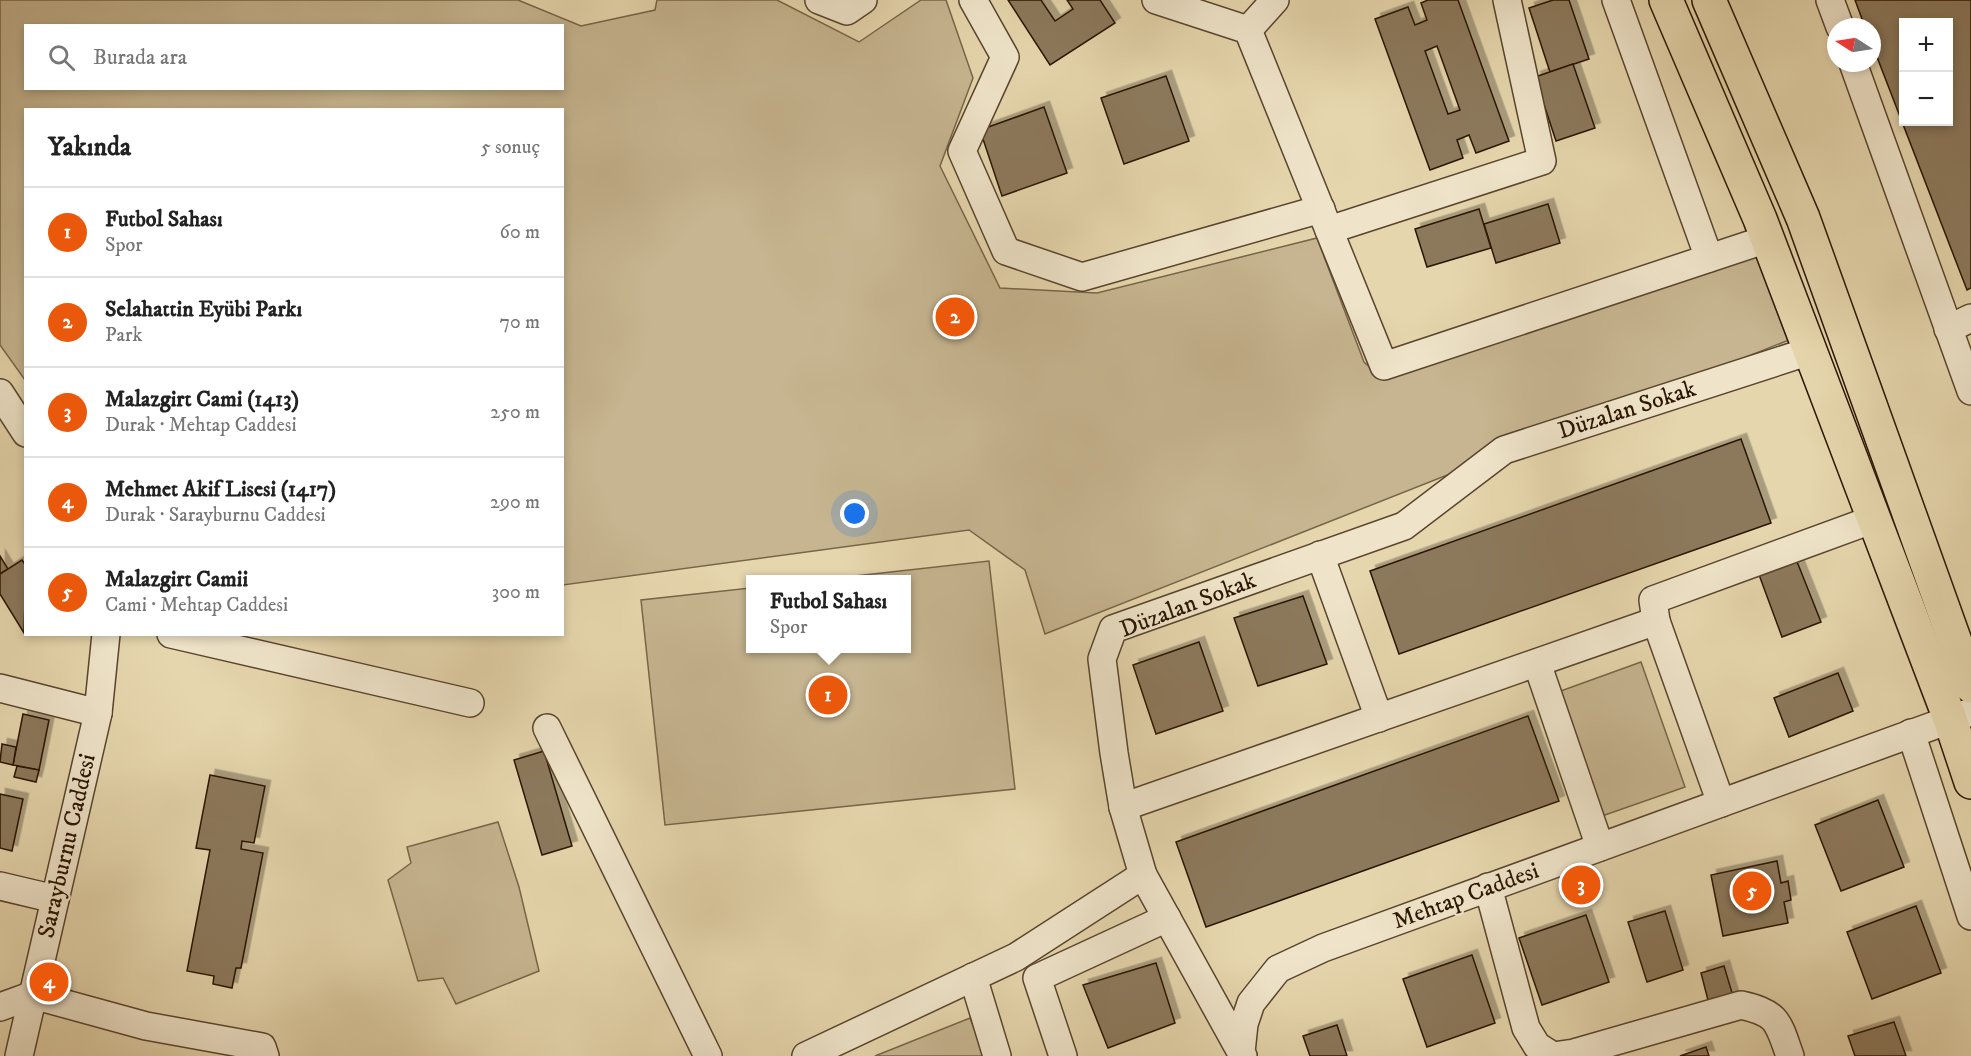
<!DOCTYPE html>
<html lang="tr">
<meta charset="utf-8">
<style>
:root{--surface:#fff;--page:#f2f2f2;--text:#222;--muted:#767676;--line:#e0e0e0;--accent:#ea580c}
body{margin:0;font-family:"IM FELL DW Pica",serif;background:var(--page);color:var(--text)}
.controls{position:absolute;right:18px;top:18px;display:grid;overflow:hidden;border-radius:0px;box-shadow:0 3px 9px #0003}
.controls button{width:54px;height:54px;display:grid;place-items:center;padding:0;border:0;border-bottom:2px solid var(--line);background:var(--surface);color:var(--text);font:30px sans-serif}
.compass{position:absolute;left:1827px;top:18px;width:54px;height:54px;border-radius:50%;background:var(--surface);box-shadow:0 3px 9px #0003;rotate:282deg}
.you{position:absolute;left:855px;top:514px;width:21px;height:21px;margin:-15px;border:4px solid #fff;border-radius:50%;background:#1a73e8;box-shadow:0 0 0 9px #1a73e833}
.badge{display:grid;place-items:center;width:39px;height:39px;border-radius:50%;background:var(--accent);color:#fff;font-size:20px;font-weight:700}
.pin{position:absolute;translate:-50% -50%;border:3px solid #fff;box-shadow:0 2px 6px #0006}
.popup{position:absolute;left:746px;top:575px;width:165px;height:78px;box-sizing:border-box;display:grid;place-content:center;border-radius:0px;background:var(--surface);filter:drop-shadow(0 2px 4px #0005);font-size:20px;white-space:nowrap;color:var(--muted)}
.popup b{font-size:22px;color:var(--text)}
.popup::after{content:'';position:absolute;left:50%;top:100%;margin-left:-12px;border:12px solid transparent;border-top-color:var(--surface)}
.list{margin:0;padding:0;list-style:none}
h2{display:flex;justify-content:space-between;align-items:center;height:78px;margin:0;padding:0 24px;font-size:26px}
h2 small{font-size:20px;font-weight:400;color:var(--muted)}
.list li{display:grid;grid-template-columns:39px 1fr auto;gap:18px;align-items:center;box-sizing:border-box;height:90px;padding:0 24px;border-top:2px solid var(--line)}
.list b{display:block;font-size:22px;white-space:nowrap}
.list p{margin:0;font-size:20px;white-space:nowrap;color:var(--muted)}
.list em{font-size:20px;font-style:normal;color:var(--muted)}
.icon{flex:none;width:33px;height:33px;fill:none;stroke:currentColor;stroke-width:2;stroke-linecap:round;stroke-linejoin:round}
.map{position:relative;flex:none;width:1971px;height:1056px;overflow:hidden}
.search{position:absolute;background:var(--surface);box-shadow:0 3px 9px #0003;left:24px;top:24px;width:540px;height:66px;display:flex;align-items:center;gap:15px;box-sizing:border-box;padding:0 21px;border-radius:0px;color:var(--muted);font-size:22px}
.panel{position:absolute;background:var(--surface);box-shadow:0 3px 9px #0003;left:24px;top:108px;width:540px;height:528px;border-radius:0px}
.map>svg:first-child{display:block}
.green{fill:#c6b590;stroke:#786549;stroke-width:1.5;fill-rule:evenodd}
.building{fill:#8c795b;stroke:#2a1502;stroke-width:1.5;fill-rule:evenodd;filter:url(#shadow)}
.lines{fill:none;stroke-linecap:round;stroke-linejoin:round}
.minor-casing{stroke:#59452d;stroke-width:30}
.major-casing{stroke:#2a1502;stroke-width:36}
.minor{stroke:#efe4ca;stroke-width:27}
.major{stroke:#e6d6ad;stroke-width:33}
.labels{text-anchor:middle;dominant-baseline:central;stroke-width:4.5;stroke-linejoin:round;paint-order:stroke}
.street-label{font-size:24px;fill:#2a1502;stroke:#efe4ca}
</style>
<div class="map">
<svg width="1971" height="1056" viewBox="0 0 1971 1056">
<defs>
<filter id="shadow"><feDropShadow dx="5.5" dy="-5.5" stdDeviation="0" flood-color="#0004"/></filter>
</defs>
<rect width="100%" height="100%" fill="#e6d6ad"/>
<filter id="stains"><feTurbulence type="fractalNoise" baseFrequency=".00333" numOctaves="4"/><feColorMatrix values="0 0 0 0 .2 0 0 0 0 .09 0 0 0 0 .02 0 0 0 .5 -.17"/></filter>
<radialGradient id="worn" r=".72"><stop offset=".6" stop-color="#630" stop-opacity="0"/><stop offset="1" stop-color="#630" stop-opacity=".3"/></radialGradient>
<g class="green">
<path d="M 0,0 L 518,0 L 581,26 L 655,10 L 657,0 L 777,0 L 859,42 L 921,0 L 946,0 L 973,78 L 940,166 L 1000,288 L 1097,293 L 1317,238 L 1364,362 L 1382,378 L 1758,256 L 1789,340 L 1045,634 L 1025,570 L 969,530 L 563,585 L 562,110 L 26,110 L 25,380 L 0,345 ZM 26,26 L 562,26 L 562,88 L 26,88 Z"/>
<path d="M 989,561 L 1015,789 L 665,825 L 641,600 L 750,588 L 750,648 L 906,648 L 906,580 L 828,579 Z"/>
<path d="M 1641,662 L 1685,787 L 1602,816 L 1558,692 Z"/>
<path d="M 498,822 L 519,887 L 539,971 L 456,1004 L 443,978 L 418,981 L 388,880 L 411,863 L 407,847 Z"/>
<path d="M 970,1018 L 985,1056 L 875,1056 Z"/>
</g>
<g class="building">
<path d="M 1008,0 L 1041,0 L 1055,21 L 1073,9 L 1067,0 L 1100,0 L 1115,23 L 1050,65 Z"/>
<path d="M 1428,0 L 1458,0 L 1509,141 L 1476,153 L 1469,135 L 1457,140 L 1463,158 L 1430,170 L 1375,19 L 1408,7 L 1415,25 L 1427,20 L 1421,3 ZM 1437,46 L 1460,110 L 1448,114 L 1425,51 Z"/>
<path d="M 1553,0 L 1569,0 L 1589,59 L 1550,72 L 1529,8 Z"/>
<path d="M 1855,0 L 1971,0 L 1971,288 L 1967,290 L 1872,44 L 1872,27 L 1865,27 ZM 1904,22 L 1948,22 L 1948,122 L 1904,122 Z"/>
<path d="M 1573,64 L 1595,128 L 1556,141 L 1535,77 Z"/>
<path d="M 1166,76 L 1189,141 L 1124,164 L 1101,98 Z"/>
<path d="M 1044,107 L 1067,173 L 1002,196 L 980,130 Z"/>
<path d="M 1548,204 L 1560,243 L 1496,263 L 1484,224 Z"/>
<path d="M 1479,209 L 1491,248 L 1427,267 L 1415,229 Z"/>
<path d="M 1741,439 L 1771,523 L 1399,654 L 1370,571 Z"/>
<path d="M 0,556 L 8,569 L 0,574 Z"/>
<path d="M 1796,559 L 1821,622 L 1782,637 L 1758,572 Z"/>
<path d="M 22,560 L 26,566 L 24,633 L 0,594 L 0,574 Z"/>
<path d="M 1303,596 L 1327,664 L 1258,686 L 1234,618 Z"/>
<path d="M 1199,642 L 1223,711 L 1156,734 L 1133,665 Z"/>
<path d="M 1838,673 L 1853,711 L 1789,737 L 1774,698 Z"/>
<path d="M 23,714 L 49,720 L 39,770 L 13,765 Z"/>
<path d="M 1528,716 L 1559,801 L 1206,927 L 1176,842 Z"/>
<path d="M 2,744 L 16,747 L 13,765 L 0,762 Z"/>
<path d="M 544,751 L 572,846 L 542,855 L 514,760 Z"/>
<path d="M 17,766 L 39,770 L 36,782 L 14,777 Z"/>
<path d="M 210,775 L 265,786 L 254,843 L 242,841 L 241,849 L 263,853 L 241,968 L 236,968 L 232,988 L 213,984 L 214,976 L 187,971 L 210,850 L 196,848 Z"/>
<path d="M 0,794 L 23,799 L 12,851 L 0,848 Z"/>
<path d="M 1878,800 L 1904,867 L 1841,891 L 1815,825 Z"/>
<path d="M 1777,861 L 1781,883 L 1788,881 L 1791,900 L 1784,902 L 1788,923 L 1723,936 L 1711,875 Z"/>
<path d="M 1916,906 L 1941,973 L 1872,999 L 1847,932 Z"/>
<path d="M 1665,911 L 1683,970 L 1647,982 L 1628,922 Z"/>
<path d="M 1586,915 L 1609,982 L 1542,1005 L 1519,938 Z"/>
<path d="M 1472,955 L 1495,1023 L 1427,1047 L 1403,979 Z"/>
<path d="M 1156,963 L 1175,1023 L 1108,1048 L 1083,985 Z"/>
<path d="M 1724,966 L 1733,996 L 1709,1004 L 1701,973 Z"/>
<path d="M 1894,1022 L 1906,1056 L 1855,1056 L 1848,1036 Z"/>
<path d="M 1337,1025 L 1347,1056 L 1310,1056 L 1303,1036 Z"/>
<path d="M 1706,1047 L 1709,1056 L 1680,1056 Z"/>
</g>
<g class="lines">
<defs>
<g id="minor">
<path d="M 819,0 L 847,11 L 863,0"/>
<path d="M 973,0 L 1005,57 L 962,151 L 1006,251 L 1082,277 L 1321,209"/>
<path d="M 1156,0 L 1248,30 L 1384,366 L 1767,239"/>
<path d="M 1616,0 L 1709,258"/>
<path d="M 1830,0 L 1840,27"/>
<path d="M 1248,30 L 1275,0"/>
<path d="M 1853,63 L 1971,391"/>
<path d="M 1329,230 L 1542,161 L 1507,0"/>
<path d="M 1948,329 L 1971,318"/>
<path d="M 0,393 L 26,433"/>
<path d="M 1320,555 L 1379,718"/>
<path d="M 1656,621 L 1653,600 L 1874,519"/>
<path d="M 171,634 L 470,703"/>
<path d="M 1537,663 L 1600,847"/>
<path d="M 0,688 L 98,713"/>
<path d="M 547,728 L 708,1056"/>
<path d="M 1911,733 L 1971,916"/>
<path d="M 1123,807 L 1656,621 L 1721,803"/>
<path d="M 1143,875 L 1241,1052"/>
<path d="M 0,886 L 55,899"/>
<path d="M 1488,887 L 1526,1028 L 1537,1046 L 1553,1056 L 1574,1053 L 1741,1005 C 1778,1013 1778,1022 1790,1056"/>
<path d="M 973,977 L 997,1056"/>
<path d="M 0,1007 L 33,995 L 146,1026 L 262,1047 L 265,1056"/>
<path d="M 19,1056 L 98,713 L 106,634"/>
<path d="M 806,1056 L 1016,957 L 1143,875 L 1123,807 L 1114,753 L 1102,659 L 1113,629 L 1404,526 L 1504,450 L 1810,351"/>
<path d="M 1063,1056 L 1037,978 L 1167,918"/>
<path d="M 1243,1056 L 1241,1052 L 1244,1024 L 1251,1003 L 1278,969 L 1323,948 L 1971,712"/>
</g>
<g id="major">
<path d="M 1666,0 L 1760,219 L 1950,719 L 1971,782"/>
<path d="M 1709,0 L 1803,218 L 1971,686"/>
</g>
</defs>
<use href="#minor" class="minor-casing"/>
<use href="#major" class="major-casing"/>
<use href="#minor" class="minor"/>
<use href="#major" class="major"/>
</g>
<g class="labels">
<g class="street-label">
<text transform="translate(1627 410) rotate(-18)">Düzalan Sokak</text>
<text transform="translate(1188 605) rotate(-21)">Düzalan Sokak</text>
<text transform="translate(67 846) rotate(-77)">Sarayburnu Caddesi</text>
<text transform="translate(1466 896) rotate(-20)">Mehtap Caddesi</text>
</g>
</g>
<rect width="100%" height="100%" filter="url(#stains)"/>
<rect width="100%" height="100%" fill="url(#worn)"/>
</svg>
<div class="controls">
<button>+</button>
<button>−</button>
</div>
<svg class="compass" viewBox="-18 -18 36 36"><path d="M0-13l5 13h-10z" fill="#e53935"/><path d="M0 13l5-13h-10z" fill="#767676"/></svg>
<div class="you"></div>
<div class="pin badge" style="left:828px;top:695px">1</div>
<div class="popup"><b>Futbol Sahası</b>Spor</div>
<div class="pin badge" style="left:955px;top:317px">2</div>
<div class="pin badge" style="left:1581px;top:885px">3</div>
<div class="pin badge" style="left:49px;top:982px">4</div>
<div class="pin badge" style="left:1752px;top:891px">5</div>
<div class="search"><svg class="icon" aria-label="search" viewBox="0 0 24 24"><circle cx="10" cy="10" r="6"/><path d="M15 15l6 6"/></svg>Burada ara</div>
<section class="panel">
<h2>Yakında<small>5 sonuç</small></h2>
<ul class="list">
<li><span class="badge">1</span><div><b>Futbol Sahası</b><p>Spor</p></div><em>60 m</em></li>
<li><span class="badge">2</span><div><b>Selahattin Eyübi Parkı</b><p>Park</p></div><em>70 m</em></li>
<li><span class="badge">3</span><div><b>Malazgirt Cami (1413)</b><p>Durak · Mehtap Caddesi</p></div><em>250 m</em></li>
<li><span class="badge">4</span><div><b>Mehmet Akif Lisesi (1417)</b><p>Durak · Sarayburnu Caddesi</p></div><em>290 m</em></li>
<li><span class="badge">5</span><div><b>Malazgirt Camii</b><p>Cami · Mehtap Caddesi</p></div><em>300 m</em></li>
</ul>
</section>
</div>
